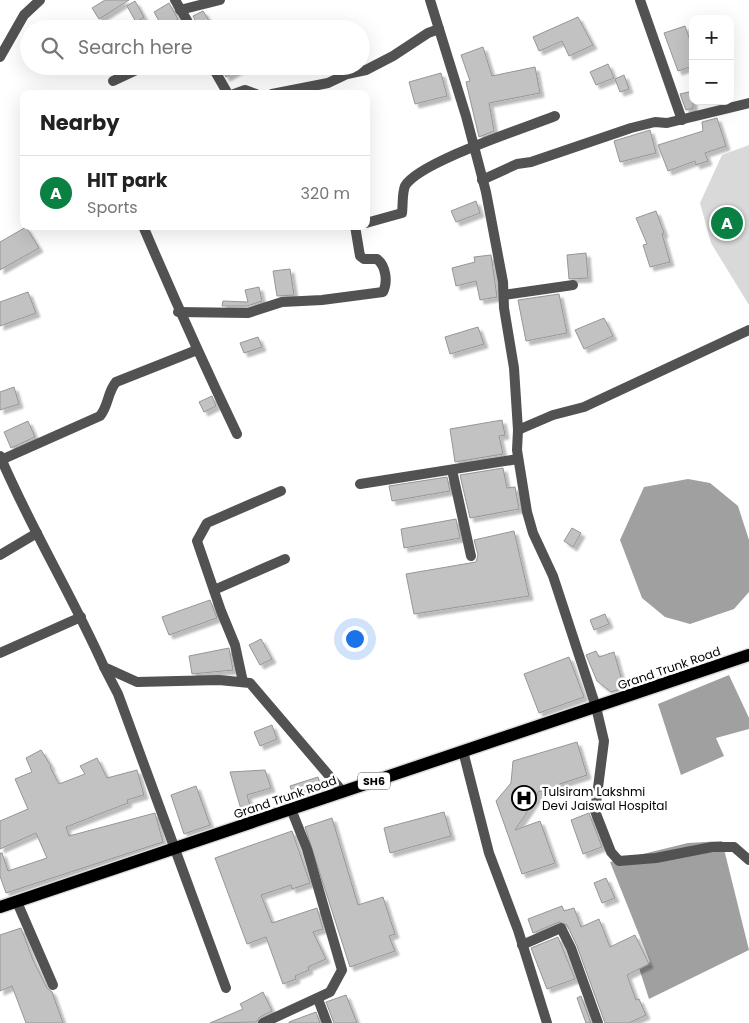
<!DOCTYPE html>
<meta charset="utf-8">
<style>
:root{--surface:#fff;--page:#f6f6f6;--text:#222;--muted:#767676;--line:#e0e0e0;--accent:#0b8043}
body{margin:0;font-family:Poppins,sans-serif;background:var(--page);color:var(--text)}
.controls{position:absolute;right:15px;top:15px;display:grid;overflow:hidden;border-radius:10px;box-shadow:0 5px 20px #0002}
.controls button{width:45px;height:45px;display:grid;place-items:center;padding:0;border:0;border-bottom:1px solid var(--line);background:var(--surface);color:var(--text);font:25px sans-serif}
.you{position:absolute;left:354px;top:638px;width:18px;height:18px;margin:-12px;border:4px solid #fff;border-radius:50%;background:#1a73e8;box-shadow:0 0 0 8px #1a73e833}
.badge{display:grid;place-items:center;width:32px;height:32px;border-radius:50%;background:var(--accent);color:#fff;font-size:16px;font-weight:700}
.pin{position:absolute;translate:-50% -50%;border:2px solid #fff;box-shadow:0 1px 5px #0006}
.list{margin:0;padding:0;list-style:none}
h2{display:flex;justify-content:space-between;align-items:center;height:65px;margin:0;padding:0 20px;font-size:21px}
h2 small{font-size:16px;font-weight:400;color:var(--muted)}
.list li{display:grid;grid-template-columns:32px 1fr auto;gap:15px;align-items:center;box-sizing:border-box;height:75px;padding:0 20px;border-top:1px solid var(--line)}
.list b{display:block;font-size:19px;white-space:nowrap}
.list p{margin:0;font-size:16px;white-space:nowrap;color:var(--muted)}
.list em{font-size:16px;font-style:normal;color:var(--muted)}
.icon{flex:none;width:28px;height:28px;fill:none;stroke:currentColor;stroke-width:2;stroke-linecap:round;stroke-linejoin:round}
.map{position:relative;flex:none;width:749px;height:1023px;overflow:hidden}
.search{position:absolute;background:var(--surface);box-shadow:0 5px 20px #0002;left:20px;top:20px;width:350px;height:55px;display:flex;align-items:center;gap:12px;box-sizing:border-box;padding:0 18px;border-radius:28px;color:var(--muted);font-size:19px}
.panel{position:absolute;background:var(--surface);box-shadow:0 5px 20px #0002;left:20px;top:90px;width:350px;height:140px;border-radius:10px}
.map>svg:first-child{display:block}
.green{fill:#d9d9d9}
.water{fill:#a0a0a0}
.building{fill:#c2c2c2;stroke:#969696;filter:url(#shadow)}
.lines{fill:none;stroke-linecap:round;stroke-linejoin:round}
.primary-casing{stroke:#dbdbdb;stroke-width:15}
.street{stroke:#525252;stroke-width:10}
.primary{stroke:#000;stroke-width:12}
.labels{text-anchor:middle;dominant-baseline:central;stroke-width:5;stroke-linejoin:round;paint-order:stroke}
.shield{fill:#fff;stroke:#4c4c4c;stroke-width:1}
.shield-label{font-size:11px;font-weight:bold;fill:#000}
.street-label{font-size:12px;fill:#000;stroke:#fff}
.poi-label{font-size:12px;fill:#000;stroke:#fff;text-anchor:start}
</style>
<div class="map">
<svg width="749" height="1023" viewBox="0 0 749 1023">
<defs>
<filter id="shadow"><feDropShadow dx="4" dy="4" stdDeviation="1" flood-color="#0004"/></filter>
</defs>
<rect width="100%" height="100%" fill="#fff"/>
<path class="green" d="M 749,145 L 749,305 L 711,243 L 700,203 L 722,155 Z"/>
<g class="water">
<path d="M 688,479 L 710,483 L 738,506 L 749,540 L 749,592 L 734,609 L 690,624 L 665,617 L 642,598 L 620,540 L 644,487 Z"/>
<path d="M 729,675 L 749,718 L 749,729 L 716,738 L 724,756 L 681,775 L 658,704 Z"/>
<path d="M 722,841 L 749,950 L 649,999 L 639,968 L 650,962 L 610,862 L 688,843 Z"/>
</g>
<g class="building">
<path d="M 105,0 L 129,0 L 99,19 L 92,8 Z"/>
<path d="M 135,1 L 144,17 L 136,22 L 127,6 Z"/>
<path d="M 169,3 L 178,19 L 163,28 L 154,12 Z"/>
<path d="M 203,11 L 210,22 L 199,28 L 193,16 Z"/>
<path d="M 578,17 L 593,45 L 569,56 L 562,41 L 539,51 L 533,37 Z"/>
<path d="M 685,26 L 693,49 L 693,66 L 678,71 L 664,33 Z"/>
<path d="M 483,47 L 492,76 L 535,67 L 540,93 L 489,103 L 494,131 L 479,137 L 466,82 L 470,81 L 461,55 Z"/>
<path d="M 608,64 L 614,78 L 596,85 L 590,72 Z"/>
<path d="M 220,66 L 246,66 L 226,77 Z"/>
<path d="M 441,73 L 447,96 L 415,104 L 409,82 Z"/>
<path d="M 624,75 L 629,89 L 620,92 L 615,79 Z"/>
<path d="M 693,91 L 693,108 L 686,110 L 680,94 Z"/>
<path d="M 717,118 L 726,146 L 705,153 L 708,161 L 696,165 L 695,161 L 668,171 L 658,145 L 703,131 L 702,122 Z"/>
<path d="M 650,130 L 656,153 L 620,162 L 614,141 Z"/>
<path d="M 476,201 L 480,213 L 456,222 L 451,211 Z"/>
<path d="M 656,211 L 664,233 L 662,234 L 670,262 L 650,267 L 643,245 L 647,244 L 636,218 Z"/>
<path d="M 26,227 L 39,248 L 0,270 L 0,242 Z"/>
<path d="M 586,253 L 588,278 L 569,279 L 567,255 Z"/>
<path d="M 491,255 L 497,297 L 480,300 L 476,281 L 456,286 L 452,268 L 475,262 L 474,257 Z"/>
<path d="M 290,269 L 294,295 L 277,296 L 273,271 Z"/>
<path d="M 259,287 L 262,301 L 247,306 L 222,306 L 223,301 L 248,302 L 245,290 Z"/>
<path d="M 28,292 L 36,313 L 0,326 L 0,302 Z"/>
<path d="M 559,294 L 567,333 L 526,341 L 518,300 Z"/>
<path d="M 604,318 L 613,336 L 584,349 L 575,330 Z"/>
<path d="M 478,327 L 484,344 L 450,354 L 445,337 Z"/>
<path d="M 258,337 L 262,347 L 244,353 L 240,343 Z"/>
<path d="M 14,387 L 19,404 L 0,410 L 0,392 Z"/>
<path d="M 212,396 L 216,406 L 204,412 L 199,402 Z"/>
<path d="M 502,420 L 505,435 L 499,436 L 503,454 L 455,462 L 450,429 Z"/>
<path d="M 28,421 L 35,437 L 11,448 L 4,432 Z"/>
<path d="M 503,468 L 507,488 L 515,487 L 519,509 L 470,518 L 460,475 Z"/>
<path d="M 447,477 L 450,491 L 392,501 L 389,486 Z"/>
<path d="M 456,519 L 460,538 L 404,548 L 401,529 Z"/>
<path d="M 572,528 L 581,533 L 573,547 L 564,541 Z"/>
<path d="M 514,531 L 529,596 L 414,614 L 406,574 L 476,562 L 478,555 L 474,540 Z"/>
<path d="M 210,600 L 217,618 L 169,635 L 162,617 Z"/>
<path d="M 605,614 L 609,624 L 594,630 L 590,620 Z"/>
<path d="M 261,639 L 272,659 L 260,665 L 249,645 Z"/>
<path d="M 229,648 L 233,670 L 192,674 L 189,656 Z"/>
<path d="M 596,651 L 599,657 L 614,652 L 624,688 L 611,692 L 597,681 L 586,655 Z"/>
<path d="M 569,657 L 584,697 L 539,713 L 524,674 Z"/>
<path d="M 272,725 L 277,739 L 260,746 L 254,732 Z"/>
<path d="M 577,742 L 587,775 L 557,785 L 558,787 L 538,792 L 536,799 L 515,830 L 540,821 L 555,863 L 522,874 L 496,801 L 511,783 L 513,761 Z"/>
<path d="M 41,750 L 51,766 L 50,767 L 59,784 L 85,774 L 80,766 L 97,758 L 107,778 L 137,770 L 144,795 L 127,800 L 128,803 L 66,827 L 69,836 L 155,813 L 163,842 L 6,893 L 0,876 L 0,853 L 2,853 L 8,871 L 47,858 L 36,833 L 0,849 L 0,821 L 28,809 L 15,779 L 32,772 L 26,758 Z"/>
<path d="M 265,770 L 271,788 L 247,795 L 252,813 L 243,816 L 230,772 Z"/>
<path d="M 318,777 L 322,789 L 294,798 L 290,786 Z"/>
<path d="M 196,786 L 210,825 L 184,834 L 171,795 Z"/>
<path d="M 444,812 L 451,836 L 390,853 L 384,828 Z"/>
<path d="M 589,813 L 602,847 L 583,854 L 571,820 Z"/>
<path d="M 332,818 L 358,905 L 383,897 L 395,934 L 389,936 L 395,951 L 350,967 L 305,827 Z"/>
<path d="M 292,831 L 310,883 L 292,889 L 291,885 L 261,895 L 272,923 L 317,908 L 323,929 L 313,932 L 326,959 L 308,967 L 309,970 L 295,976 L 296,979 L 283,984 L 266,937 L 247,944 L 215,858 Z"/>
<path d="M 606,878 L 615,898 L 602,903 L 594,883 Z"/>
<path d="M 562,906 L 564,911 L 574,908 L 581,927 L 599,919 L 610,947 L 635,935 L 649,964 L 627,975 L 636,1000 L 639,999 L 646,1015 L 629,1023 L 605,1023 L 577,946 L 567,925 L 559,922 L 533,933 L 528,919 Z"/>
<path d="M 21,928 L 33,960 L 47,988 L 52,992 L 63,1023 L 26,1023 L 12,986 L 0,991 L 0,935 Z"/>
<path d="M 558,937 L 575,979 L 547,989 L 531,948 Z"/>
<path d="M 263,992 L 272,1011 L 260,1017 L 256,1022 L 210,1023 L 243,1009 L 240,1004 Z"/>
<path d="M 346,995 L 357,1023 L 334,1023 L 326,1002 Z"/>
<path d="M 581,996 L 591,1023 L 586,1023 L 577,998 Z"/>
<path d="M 316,1012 L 320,1023 L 289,1023 L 289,1022 Z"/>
</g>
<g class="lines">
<defs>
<path id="primary" d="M 0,907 L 749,655"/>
</defs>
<use href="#primary" class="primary-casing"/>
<g class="street">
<path d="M 175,0 L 192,29"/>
<path d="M 430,0 L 466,116 L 486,192 L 503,282 L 504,308 L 514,368 L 518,430 L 517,450 L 527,512 L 533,533 L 553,576 L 596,707 L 604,741 L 595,811 L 611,852 L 619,861 L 656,858 L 712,847 L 734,847 L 749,860"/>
<path d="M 640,0 L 682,120"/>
<path d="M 180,10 L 220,0"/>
<path d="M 0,57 L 24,15 L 40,0"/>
<path d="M 212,66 L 228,94"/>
<path d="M 113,81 L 145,66"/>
<path d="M 234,94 L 245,90 L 256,94"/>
<path d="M 272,94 L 328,83 L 347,74 L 366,70 L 393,56 L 428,33 L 439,29"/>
<path d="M 482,180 L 517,164 L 531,162 L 631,128 L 655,122 L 667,123 L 749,103"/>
<path d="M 366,223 L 402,213 C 403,206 402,193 405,186 C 419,162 525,128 555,116"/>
<path d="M 143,226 C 173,296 204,365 237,434"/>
<path d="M 504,295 L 573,285"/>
<path d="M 178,312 L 248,313 L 282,302 L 322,300 L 383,292 C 388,282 386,266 377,259 L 364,259 L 360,256 L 355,226"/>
<path d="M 518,430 L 553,415 L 584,407 L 749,330"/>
<path d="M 0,456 C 31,529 72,595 104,667 L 137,682 L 219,680 L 250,683 L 343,792"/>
<path d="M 1,460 L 100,416 C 109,405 107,393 116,382 L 197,350"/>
<path d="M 452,470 L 471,556"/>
<path d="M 360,484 L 518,459"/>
<path d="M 0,555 L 37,533"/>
<path d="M 214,590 L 285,559"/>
<path d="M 0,653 L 81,617"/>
<path d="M 104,667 L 118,694 L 226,988"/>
<path d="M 243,682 L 235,645 L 221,611 L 197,541 L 207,523 L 281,491"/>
<path d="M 463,751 L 489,853 L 518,930 L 547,1023"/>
<path d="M 17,902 L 53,985"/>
<path d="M 522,945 L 561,928 L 571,948 L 598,1023"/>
<path d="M 318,999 L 327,1023"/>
<path d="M 263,1023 L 330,992 L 342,970 L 307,849 L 291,809"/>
</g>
<use href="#primary" class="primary"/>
</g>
<defs>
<symbol id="hospital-ring" viewBox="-11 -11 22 22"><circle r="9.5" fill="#fff" stroke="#000" stroke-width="1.5"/><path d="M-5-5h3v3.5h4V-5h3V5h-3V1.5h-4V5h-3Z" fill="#000"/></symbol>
</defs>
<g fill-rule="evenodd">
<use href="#hospital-ring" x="510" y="784" width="28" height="28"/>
</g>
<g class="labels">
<rect class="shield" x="358" y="772.5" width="32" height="17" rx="4"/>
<g class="shield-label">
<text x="374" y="781">SH6</text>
</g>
<g class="street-label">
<text transform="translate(669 668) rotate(-19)">Grand Trunk Road</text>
<text transform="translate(285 797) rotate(-19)">Grand Trunk Road</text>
</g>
<g class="poi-label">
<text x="542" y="791">Tulsiram Lakshmi<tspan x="542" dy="14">Devi Jaiswal Hospital</tspan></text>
</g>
</g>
</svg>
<div class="controls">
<button>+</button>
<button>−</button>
</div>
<div class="you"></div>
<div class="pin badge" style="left:727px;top:223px">A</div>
<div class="search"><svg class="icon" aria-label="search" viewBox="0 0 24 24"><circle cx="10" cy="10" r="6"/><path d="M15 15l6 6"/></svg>Search here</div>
<section class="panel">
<h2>Nearby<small></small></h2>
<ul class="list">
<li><span class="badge">A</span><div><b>HIT park</b><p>Sports</p></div><em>320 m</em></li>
</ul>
</section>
</div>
